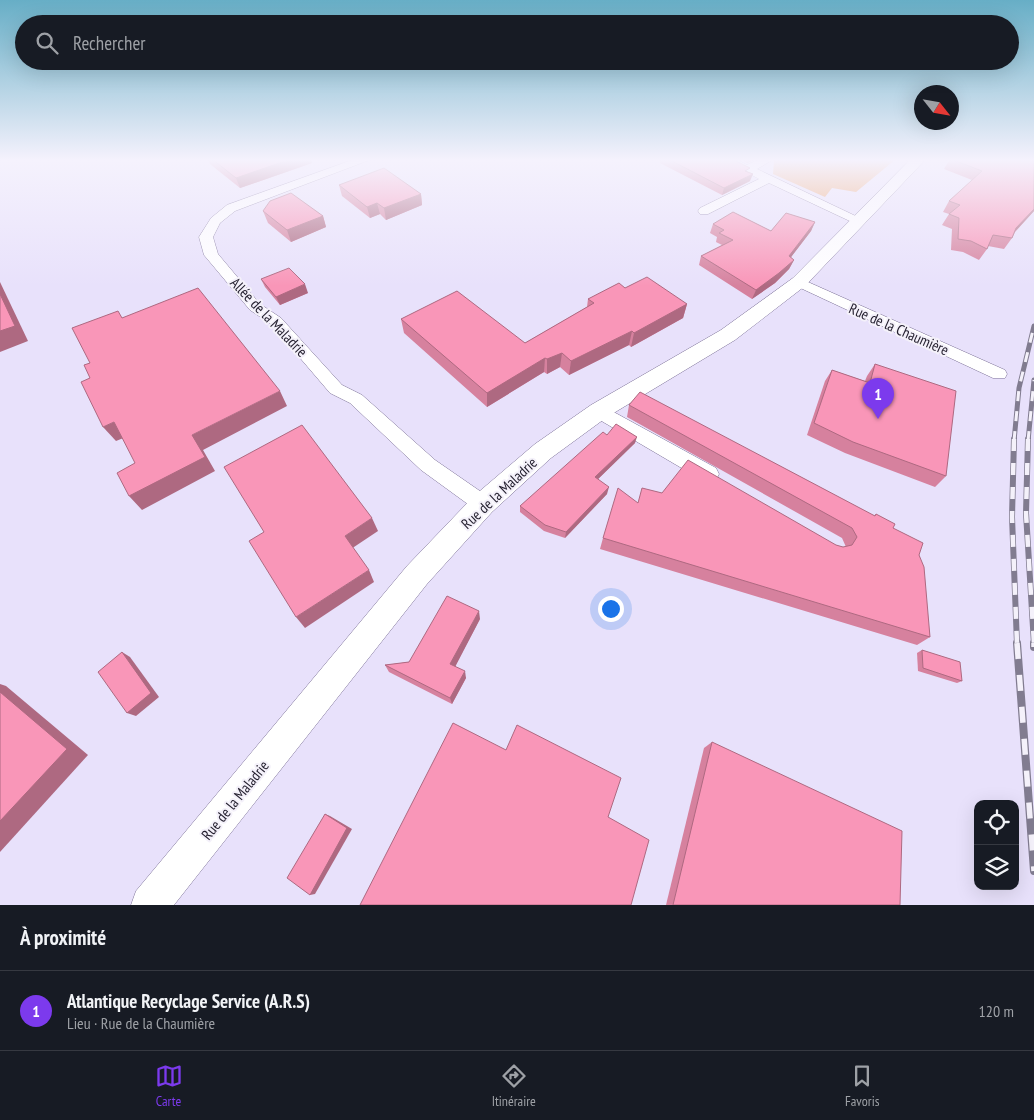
<!DOCTYPE html>
<html lang="fr">
<meta charset="utf-8">
<style>
:root{--surface:#171b24;--page:#242831;--text:#f1f3f6;--muted:#9ea1a6;--line:#363941;--accent:#7c3aed}
body{margin:0;font-family:"PT Sans Narrow",sans-serif;background:var(--page);color:var(--text)}
.controls{position:absolute;right:15px;bottom:15px;display:grid;overflow:hidden;border-radius:10px;box-shadow:0 5px 20px #0002}
.controls button{width:45px;height:45px;display:grid;place-items:center;padding:0;border:0;border-bottom:1px solid var(--line);background:var(--surface);color:var(--text);font:25px sans-serif}
.compass{position:absolute;left:914px;top:85px;width:45px;height:45px;border-radius:50%;background:var(--surface);box-shadow:0 5px 20px #0002;rotate:121deg}
.you{position:absolute;left:610px;top:608px;width:18px;height:18px;margin:-12px;border:4px solid #fff;border-radius:50%;background:#1a73e8;box-shadow:0 0 0 8px #1a73e833}
.badge{display:grid;place-items:center;width:32px;height:32px;border-radius:50%;background:var(--accent);color:#fff;font-size:16px;font-weight:700}
.pin{position:absolute;translate:-50% -41px;filter:drop-shadow(0 1px 2px #0008)}
.pin::after{content:'';position:absolute;top:26px;width:18px;height:15px;background:inherit;clip-path:polygon(0 0,100% 0,50% 100%)}
.list{margin:0;padding:0;list-style:none}
h2{display:flex;justify-content:space-between;align-items:center;height:65px;margin:0;padding:0 20px;font-size:21px}
h2 small{font-size:16px;font-weight:400;color:var(--muted)}
.list li{display:grid;grid-template-columns:32px 1fr auto;gap:15px;align-items:center;box-sizing:border-box;height:80px;padding:0 20px;border-top:1px solid var(--line)}
.list b{display:block;font-size:19px;white-space:nowrap}
.list p{margin:0;font-size:16px;white-space:nowrap;color:var(--muted)}
.list em{font-size:16px;font-style:normal;color:var(--muted)}
.icon{flex:none;width:28px;height:28px;fill:none;stroke:currentColor;stroke-width:2;stroke-linecap:round;stroke-linejoin:round}
.map{position:relative;flex:none;width:1034px;height:905px;overflow:hidden}
.search{position:absolute;background:var(--surface);box-shadow:0 5px 20px #0002;left:15px;right:15px;top:15px;height:55px;display:flex;align-items:center;gap:12px;box-sizing:border-box;padding:0 18px;border-radius:28px;color:var(--muted);font-size:19px}
.sheet{height:145px;background:var(--surface)}
nav{display:flex;justify-content:space-around;align-items:center;box-sizing:border-box;height:70px;border-top:1px solid var(--line);background:var(--surface);font-size:14px;color:var(--muted)}
nav a{display:grid;justify-items:center;gap:2px}
nav .on{color:var(--accent)}
.map>svg:first-child{display:block}
.green{fill:#eea164}
.lines{fill:none;stroke-linecap:round;stroke-linejoin:round}
.minor-casing{stroke:#7b7096;stroke-width:1}
.tertiary-casing{stroke:#7b7096;stroke-width:1}
.minor{fill:#fff;fill-rule:evenodd}
.tertiary{fill:#fff;fill-rule:evenodd}
.rail-far2-casing{stroke:#817c90;stroke-width:5}
.rail-far1-casing{stroke:#817c90;stroke-width:6}
.rail-casing{stroke:#817c90;stroke-width:8}
.rail-far2{stroke:#f4f1fa;stroke-width:3;stroke-dasharray:10;stroke-linecap:butt}
.rail-far1{stroke:#f4f1fa;stroke-width:4.5;stroke-dasharray:12;stroke-linecap:butt}
.rail{stroke:#f4f1fa;stroke-width:5.5;stroke-dasharray:16;stroke-linecap:butt}
.wall{fill:#d6819e}
.shaded-wall{fill:#ae6981}
.building{fill:#f996b8;stroke:#ae6981}
.labels{text-anchor:middle;dominant-baseline:central;stroke-width:4;stroke-linejoin:round;paint-order:stroke}
.street-label{font-size:15px;fill:#211d2c;stroke:#f4f1fa}
</style>
<div class="map">
<svg width="1034" height="905" viewBox="0 0 1034 905">
<rect width="100%" height="100%" fill="#e8e1fb"/>
<path class="green" d="M 778,159 L 896,159 L 856,192 L 832,188 L 825,197 L 773,174 L 774,161 Z"/>
<g class="lines">
<defs>
<g id="minor">
<path d="M 355,159 L 372,159 L 235,211 L 220,223 L 213,237 L 218,254 L 260,304 L 281,318 L 342,385 L 362,395 L 435,460 L 490,498 L 493,504 L 490,510 L 483,512 L 476,510 L 421,470 L 350,403 L 330,393 L 271,324 L 250,310 L 204,255 L 199,237 L 211,218 L 227,205 Z"/>
<path d="M 721,159 L 736,159 L 747,165 L 759,159 L 774,159 L 757,169 L 864,220 L 858,224 L 854,223 L 769,183 L 708,214 L 700,214 L 698,211 L 700,208 L 759,179 Z"/>
<path d="M 799,278 L 1005,370 L 1007,374 L 1005,378 L 993,378 L 794,285 L 792,282 Z"/>
<path d="M 599,404 L 716,468 L 719,474 L 716,480 L 709,482 L 702,480 L 593,416 L 590,411 L 593,406 Z"/>
</g>
<path id="tertiary" d="M 911,159 L 926,159 L 805,286 L 735,340 L 607,417 L 551,458 L 492,512 L 427,584 L 174,905 L 131,905 L 136,891 L 407,566 L 474,496 L 535,444 L 591,405 L 721,330 L 793,278 Z"/>
</defs>
<use href="#minor" class="minor-casing"/>
<use href="#tertiary" class="tertiary-casing"/>
<use href="#minor" class="minor"/>
<use href="#tertiary" class="tertiary"/>
<defs>
<g id="rail-far2">
<path d="M 1014,441 L 1019,388 L 1034,326"/>
<path d="M 1028,441 L 1034,380"/>
</g>
<g id="rail-far1">
<path d="M 1014,439 L 1012,517 L 1017,644"/>
<path d="M 1028,439 L 1026,513 L 1034,644"/>
</g>
<g id="rail">
<path d="M 1017,643 L 1034,871"/>
<path d="M 1034,643 L 1034,647"/>
</g>
</defs>
<use href="#rail-far2" class="rail-far2-casing"/>
<use href="#rail-far1" class="rail-far1-casing"/>
<use href="#rail" class="rail-casing"/>
<use href="#rail-far2" class="rail-far2"/>
<use href="#rail-far1" class="rail-far1"/>
<use href="#rail" class="rail"/>
</g>
<g class="wall">
<path d="M 208,159 L 311,159 L 312,163 L 240,188 L 210,164 Z"/>
<path d="M 661,159 L 732,159 L 748,172 L 750,181 L 722,195 L 660,163 Z"/>
<path d="M 740,159 L 756,159 L 747,163 Z"/>
<path d="M 950,159 L 1034,159 L 1034,211 L 1015,232 L 1012,238 L 1004,249 L 988,246 L 987,249 L 979,260 L 963,252 L 951,250 L 952,229 L 942,225 L 949,214 L 943,212 L 949,201 L 972,180 L 944,169 Z"/>
<path d="M 339,185 L 421,194 L 422,205 L 386,220 L 380,214 L 370,218 L 342,196 Z"/>
<path d="M 263,211 L 323,216 L 326,227 L 291,242 L 268,223 Z"/>
<path d="M 815,222 L 811,231 L 791,257 L 794,260 L 789,269 L 775,283 L 752,299 L 699,265 L 701,256 L 722,245 L 716,242 L 717,237 L 710,233 L 713,224 L 771,231 Z"/>
<path d="M 261,279 L 308,293 L 280,305 L 265,287 Z"/>
<path d="M 625,288 L 687,304 L 683,318 L 631,347 L 629,345 L 569,375 L 560,367 L 547,374 L 544,372 L 487,407 L 404,333 L 401,319 L 525,343 L 587,307 L 588,299 Z"/>
<path d="M 875,364 L 946,476 L 935,487 L 845,453 L 807,435 L 825,381 L 832,370 L 865,381 L 867,376 Z"/>
<path d="M 629,405 L 874,516 L 876,514 L 893,528 L 919,555 L 930,637 L 917,645 L 600,549 L 603,538 L 638,503 L 843,547 L 846,547 L 842,538 L 627,417 Z"/>
<path d="M 607,435 L 635,443 L 598,479 L 607,494 L 565,538 L 544,531 L 520,512 L 520,506 Z"/>
<path d="M 480,619 L 455,666 L 466,678 L 452,704 L 389,672 L 385,665 L 409,662 Z"/>
<path d="M 922,650 L 962,681 L 957,683 L 918,671 L 917,653 Z"/>
<path d="M 712,742 L 900,905 L 666,905 L 704,748 Z"/>
</g>
<g class="shaded-wall">
<path d="M 291,159 L 311,159 L 312,163 L 240,188 L 236,178 Z"/>
<path d="M 748,159 L 756,159 L 747,163 Z"/>
<path d="M 753,174 L 750,181 L 722,195 L 724,188 Z"/>
<path d="M 421,194 L 422,205 L 386,220 L 384,208 Z"/>
<path d="M 377,203 L 380,214 L 370,218 L 367,207 Z"/>
<path d="M 1034,209 L 1034,211 L 1008,239 L 1016,228 Z"/>
<path d="M 323,216 L 326,227 L 291,242 L 287,230 Z"/>
<path d="M 815,222 L 811,231 L 785,265 L 789,256 Z"/>
<path d="M 794,260 L 789,269 L 775,283 L 752,299 L 756,290 Z"/>
<path d="M 0,282 L 28,341 L 0,352 Z"/>
<path d="M 305,284 L 308,293 L 280,305 L 276,297 Z"/>
<path d="M 687,304 L 683,318 L 631,347 L 634,333 Z"/>
<path d="M 632,331 L 629,345 L 569,375 L 571,361 Z"/>
<path d="M 562,353 L 560,367 L 547,374 L 547,359 Z"/>
<path d="M 545,358 L 544,372 L 487,407 L 487,393 Z"/>
<path d="M 280,391 L 287,406 L 203,450 L 215,471 L 142,510 L 129,496 L 192,435 Z"/>
<path d="M 114,422 L 126,437 L 116,441 L 103,427 Z"/>
<path d="M 637,437 L 635,443 L 594,483 L 595,477 Z"/>
<path d="M 609,487 L 607,494 L 565,538 L 566,532 Z"/>
<path d="M 372,518 L 378,531 L 351,549 L 345,536 Z"/>
<path d="M 369,570 L 374,582 L 305,628 L 296,617 Z"/>
<path d="M 479,611 L 480,619 L 453,671 L 450,664 Z"/>
<path d="M 122,652 L 130,657 L 159,697 L 136,716 L 127,713 Z"/>
<path d="M 465,671 L 466,678 L 452,704 L 450,698 Z"/>
<path d="M 0,684 L 6,686 L 88,755 L 0,852 Z"/>
<path d="M 325,814 L 330,816 L 352,829 L 315,894 L 310,895 Z"/>
</g>
<g class="building">
<path d="M 212,159 L 291,159 L 236,178 Z"/>
<path d="M 668,159 L 732,159 L 750,168 L 745,171 L 753,174 L 724,188 Z"/>
<path d="M 951,159 L 1034,159 L 1034,209 L 1016,228 L 1012,238 L 993,235 L 987,249 L 971,241 L 958,239 L 959,218 L 949,214 L 960,205 L 949,201 L 982,171 Z"/>
<path d="M 384,168 L 421,194 L 384,208 L 377,203 L 367,207 L 339,185 Z"/>
<path d="M 291,193 L 323,216 L 287,230 L 263,211 L 270,201 Z"/>
<path d="M 733,212 L 771,231 L 786,213 L 815,222 L 789,256 L 794,260 L 779,273 L 756,290 L 701,256 L 733,240 L 719,233 L 724,230 L 713,224 Z"/>
<path d="M 289,268 L 305,284 L 276,297 L 261,279 Z"/>
<path d="M 647,277 L 687,304 L 634,333 L 632,331 L 571,361 L 562,353 L 547,359 L 545,358 L 487,393 L 401,319 L 457,291 L 525,343 L 594,303 L 588,299 L 619,283 L 625,288 Z"/>
<path d="M 198,288 L 280,391 L 192,435 L 205,457 L 129,496 L 117,473 L 135,463 L 114,422 L 103,427 L 81,382 L 90,378 L 84,365 L 90,363 L 72,328 L 118,311 L 122,318 Z"/>
<path d="M 0,294 L 15,326 L 0,331 Z"/>
<path d="M 875,364 L 956,391 L 946,476 L 853,442 L 814,423 L 832,370 L 870,383 Z"/>
<path d="M 640,392 L 875,516 L 876,514 L 895,524 L 893,528 L 923,543 L 919,555 L 924,567 L 930,637 L 603,538 L 618,488 L 638,503 L 642,488 L 662,493 L 688,460 L 836,545 L 843,547 L 852,545 L 857,537 L 852,528 L 629,405 Z"/>
<path d="M 616,424 L 637,437 L 595,477 L 609,487 L 566,532 L 545,525 L 520,506 L 603,432 L 607,435 Z"/>
<path d="M 302,425 L 372,518 L 345,536 L 369,570 L 296,617 L 249,541 L 264,532 L 224,467 Z"/>
<path d="M 447,596 L 479,611 L 450,664 L 465,671 L 450,698 L 385,665 L 409,662 Z"/>
<path d="M 922,650 L 960,662 L 962,681 L 923,668 Z"/>
<path d="M 122,652 L 151,693 L 127,713 L 98,672 Z"/>
<path d="M 0,692 L 67,749 L 0,821 Z"/>
<path d="M 453,723 L 506,750 L 517,725 L 621,778 L 608,817 L 649,840 L 631,905 L 360,905 Z"/>
<path d="M 712,742 L 902,831 L 900,905 L 673,905 Z"/>
<path d="M 325,814 L 347,828 L 310,895 L 287,878 Z"/>
</g>
<linearGradient id="sky" x2="0" y2="1"><stop stop-color="#67aec6"/><stop offset="0.56" stop-color="#f5f2fd"/><stop offset="1" stop-color="#f5f2fd" stop-opacity="0"/></linearGradient>
<rect width="1034" height="286" fill="url(#sky)"/>
<g class="labels">
<g class="street-label">
<text transform="translate(269 317) rotate(46)">Allée de la Maladrie</text>
<text transform="translate(899 329) rotate(24)">Rue de la Chaumière</text>
<text transform="translate(499 493) rotate(-43)">Rue de la Maladrie</text>
<text transform="translate(235 800) rotate(-51)">Rue de la Maladrie</text>
</g>
</g>
</svg>
<div class="controls">
<button><svg class="icon" aria-label="locate" viewBox="0 0 24 24"><circle cx="12" cy="12" r="6"/><path d="M12 2v4M12 18v4M2 12h4M18 12h4"/></svg></button>
<button><svg class="icon" aria-label="layers" viewBox="0 0 24 24"><path d="M12 4l9 5-9 5-9-5zM3 14l9 5 9-5"/></svg></button>
</div>
<svg class="compass" viewBox="-18 -18 36 36"><path d="M0-13l5 13h-10z" fill="#e53935"/><path d="M0 13l5-13h-10z" fill="#9ea1a6"/></svg>
<div class="you"></div>
<div class="pin badge" style="left:878px;top:419px">1</div>
<div class="search"><svg class="icon" aria-label="search" viewBox="0 0 24 24"><circle cx="10" cy="10" r="6"/><path d="M15 15l6 6"/></svg>Rechercher</div>
</div>
<section class="sheet">
<h2>À proximité<small></small></h2>
<ul class="list">
<li><span class="badge">1</span><div><b>Atlantique Recyclage Service (A.R.S)</b><p>Lieu · Rue de la Chaumière</p></div><em>120 m</em></li>
</ul>
</section>
<nav>
<a class="on"><svg class="icon" aria-label="map" viewBox="0 0 24 24"><path d="M3 6l6-2 6 2 6-2v14l-6 2-6-2-6 2zM9 4v14M15 6v14"/></svg>Carte</a>
<a><svg class="icon" aria-label="directions" viewBox="0 0 24 24"><path d="M12 3l9 9-9 9-9-9zM9 14v-3h6M13 9l2 2-2 2"/></svg>Itinéraire</a>
<a><svg class="icon" aria-label="saved" viewBox="0 0 24 24"><path d="M7 4h10v16l-5-4-5 4z"/></svg>Favoris</a>
</nav>
